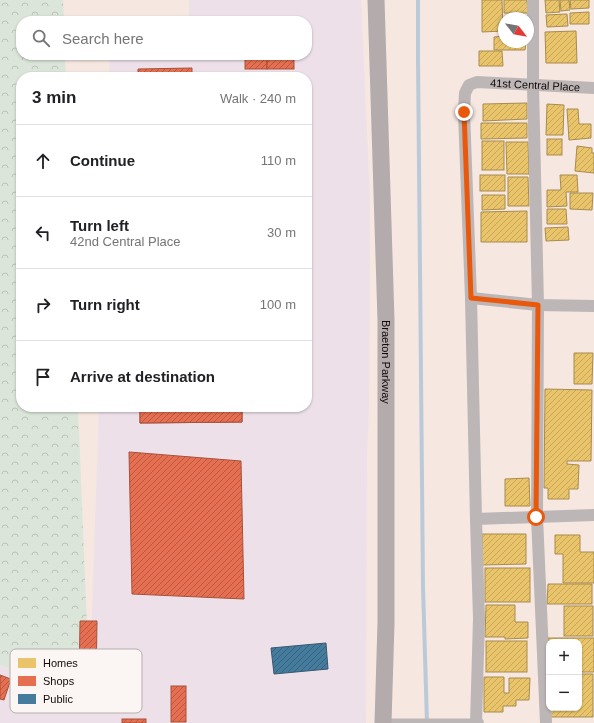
<!DOCTYPE html>
<meta charset="utf-8">
<style>
:root{--surface:#fff;--page:#f6f6f6;--text:#202124;--muted:#757577;--line:#e0e0e0}
body{margin:0;font-family:Helvetica,sans-serif;background:var(--page);color:var(--text)}
.controls{position:absolute;right:12px;bottom:12px;display:grid;overflow:hidden;border-radius:8px;box-shadow:0 1px 3px #0004}
.controls button{width:36px;height:36px;display:grid;place-items:center;padding:0;border:0;border-bottom:1px solid var(--line);background:var(--surface);color:var(--text);font:20px sans-serif}
.compass{position:absolute;left:498px;top:12px;width:36px;height:36px;border-radius:50%;background:var(--surface);box-shadow:0 1px 3px #0004;rotate:121deg}
.stop{position:absolute;width:12px;height:12px;margin:-9px;border:3px solid #ea580c;border-radius:50%;background:#fff}
.stop.end{background:#ea580c;border-color:#fff;box-shadow:0 1px 4px #0008}
.list{margin:0;padding:0;list-style:none}
h2{display:flex;justify-content:space-between;align-items:center;height:52px;margin:0;padding:0 16px;font-size:17px}
h2 small{font-size:13px;font-weight:400;color:var(--muted)}
.list li{display:grid;grid-template-columns:26px 1fr auto;gap:12px;align-items:center;box-sizing:border-box;height:72px;padding:0 16px;border-top:1px solid var(--line)}
.list b{display:block;font-size:15px;white-space:nowrap}
.list p{margin:0;font-size:13px;white-space:nowrap;color:var(--muted)}
.list em{font-size:13px;font-style:normal;color:var(--muted)}
.icon{flex:none;width:22px;height:22px;fill:none;stroke:currentColor;stroke-width:2;stroke-linecap:round;stroke-linejoin:round}
.map{position:relative;flex:none;width:594px;height:723px;overflow:hidden}
.search{position:absolute;background:var(--surface);box-shadow:0 1px 3px #0004;left:16px;top:16px;width:296px;height:44px;display:flex;align-items:center;gap:10px;box-sizing:border-box;padding:0 14px;border-radius:16px;color:var(--muted);font-size:15px}
.panel{position:absolute;background:var(--surface);box-shadow:0 1px 3px #0004;left:16px;top:72px;width:296px;height:340px;border-radius:16px}
.map>svg:first-child{display:block}
.commercial{fill:#ede0e9}
.forest{fill:url(#forest-crowns)}
.homes{fill:url(#homes-hatch);stroke:#a88c4c}
.shops{fill:url(#shops-hatch);stroke:#a7513b}
.public{fill:url(#public-hatch);stroke:#365970}
.lines{fill:none;stroke-linecap:round;stroke-linejoin:round}
.stream{stroke:#bacad9;stroke-width:4}
.pedestrian{stroke:#bcb6b6;stroke-width:9}
.minor{stroke:#bcb6b6;stroke-width:12}
.secondary{stroke:#b3abac;stroke-width:17}
.route{stroke:#ea580c;stroke-width:5}
.labels{text-anchor:middle;dominant-baseline:central;stroke-width:4;stroke-linejoin:round;paint-order:stroke}
.street-label{font-size:11px;fill:#120a07;stroke:#fbf6f4}
.key{fill:#fbf6f4;stroke:#b5afad;stroke-width:1}
.key-label{font-size:11px;fill:#120a07}
</style>
<div class="map">
<svg width="594" height="723" viewBox="0 0 594 723">
<defs>
<pattern id="forest-crowns" width="20" height="18" patternUnits="userSpaceOnUse"><rect width="20" height="18" fill="#dce5da"/><path d="M2 6a3 3 0 1 1 6 0M12 15a3 3 0 1 1 6 0" fill="none" stroke="#bcc3ba"/></pattern>
<pattern id="homes-hatch" width="6" height="6" patternUnits="userSpaceOnUse"><rect width="6" height="6" fill="#e9c46a"/><path d="M-1 1l2-2M0 6l6-6M5 7l2-2" fill="none" stroke="#c7a75a"/></pattern>
<pattern id="shops-hatch" width="6" height="6" patternUnits="userSpaceOnUse"><rect width="6" height="6" fill="#e76f51"/><path d="M-1 1l2-2M0 6l6-6M5 7l2-2" fill="none" stroke="#ba5941"/></pattern>
<pattern id="public-hatch" width="6" height="6" patternUnits="userSpaceOnUse"><rect width="6" height="6" fill="#457b9d"/><path d="M-1 1l2-2M0 6l6-6M5 7l2-2" fill="none" stroke="#38637e"/></pattern>
</defs>
<rect width="100%" height="100%" fill="#f6e7e1"/>
<path class="commercial" d="M 189,0 L 361,0 L 370,199 L 369,408 L 367,456 L 366,723 L 0,723 L 0,665 L 89,700 L 99,407 L 307,407 L 307,77 L 109,77 L 110,55 L 307,55 L 307,21 L 189,21 Z"/>
<path class="forest" d="M 0,0 L 63,0 L 64,21 L 21,21 L 21,55 L 65,55 L 66,77 L 21,77 L 21,407 L 78,407 L 90,700 L 0,665 Z"/>
<g class="homes">
<path d="M 482,0 L 502,0 L 503,31 L 482,32 Z"/>
<path d="M 504,0 L 527,0 L 528,13 L 504,13 Z"/>
<path d="M 545,0 L 559,0 L 560,12 L 546,13 Z"/>
<path d="M 560,0 L 569,0 L 570,10 L 561,11 Z"/>
<path d="M 570,0 L 589,0 L 589,8 L 571,9 Z"/>
<path d="M 589,12 L 589,24 L 570,24 L 570,13 Z"/>
<path d="M 567,14 L 568,26 L 547,27 L 546,15 Z"/>
<path d="M 576,31 L 577,63 L 546,63 L 545,32 Z"/>
<path d="M 504,36 L 504,42 L 526,42 L 525,50 L 494,50 L 494,37 Z"/>
<path d="M 479,51 L 502,51 L 503,66 L 479,66 Z"/>
<path d="M 527,103 L 527,119 L 483,121 L 483,104 Z"/>
<path d="M 547,104 L 564,105 L 563,135 L 546,135 Z"/>
<path d="M 567,109 L 578,109 L 579,124 L 591,124 L 591,138 L 569,140 Z"/>
<path d="M 481,123 L 527,123 L 527,138 L 481,139 Z"/>
<rect x="547" y="139" width="15" height="16"/>
<rect x="482" y="141" width="22" height="29"/>
<path d="M 506,142 L 528,142 L 529,174 L 507,174 Z"/>
<path d="M 577,146 L 592,148 L 592,153 L 594,153 L 594,173 L 575,171 Z"/>
<rect x="480" y="175" width="25" height="16"/>
<path d="M 560,175 L 577,175 L 578,192 L 566,192 L 567,206 L 547,207 L 547,190 L 561,190 Z"/>
<path d="M 508,177 L 528,177 L 529,206 L 508,206 Z"/>
<path d="M 570,193 L 593,193 L 592,210 L 570,209 Z"/>
<path d="M 482,195 L 505,195 L 505,209 L 482,210 Z"/>
<path d="M 547,209 L 566,209 L 567,224 L 547,224 Z"/>
<path d="M 527,211 L 527,242 L 481,242 L 481,212 Z"/>
<path d="M 568,227 L 569,240 L 546,241 L 545,228 Z"/>
<path d="M 574,353 L 593,353 L 592,384 L 574,384 Z"/>
<path d="M 545,389 L 592,390 L 591,461 L 567,461 L 567,464 L 579,465 L 578,489 L 569,489 L 569,499 L 548,499 L 548,488 L 544,488 Z"/>
<path d="M 529,478 L 530,506 L 505,506 L 505,479 Z"/>
<path d="M 482,534 L 526,534 L 526,564 L 482,565 Z"/>
<path d="M 555,535 L 580,535 L 580,552 L 594,552 L 594,583 L 563,583 L 563,554 L 555,554 Z"/>
<rect x="485" y="568" width="45" height="34"/>
<path d="M 548,584 L 592,584 L 592,604 L 547,604 Z"/>
<path d="M 486,605 L 515,605 L 515,622 L 528,622 L 528,638 L 505,639 L 505,637 L 485,637 Z"/>
<rect x="564" y="606" width="29" height="30"/>
<path d="M 548,638 L 594,638 L 594,672 L 579,672 L 579,642 L 549,642 L 549,672 Z"/>
<rect x="486" y="641" width="41" height="31"/>
<path d="M 579,674 L 593,674 L 593,717 L 548,717 L 549,708 L 579,708 Z"/>
<path d="M 484,677 L 504,677 L 504,693 L 509,693 L 509,678 L 530,678 L 529,700 L 516,700 L 516,706 L 503,706 L 503,712 L 484,712 Z"/>
</g>
<g class="shops">
<rect x="245" y="55" width="22" height="14"/>
<rect x="267" y="55" width="27" height="14"/>
<path d="M 192,68 L 192,77 L 138,77 L 138,69 Z"/>
<path d="M 140,407 L 242,407 L 242,422 L 140,423 Z"/>
<path d="M 140,407 L 242,407 L 242,422 L 140,423 Z"/>
<path d="M 129,452 L 241,461 L 244,599 L 132,594 Z"/>
<path d="M 80,621 L 97,621 L 96,685 L 79,685 Z"/>
<path d="M 0,675 L 11,679 L 4,700 L 0,699 Z"/>
<rect x="171" y="686" width="15" height="36"/>
<rect x="122" y="719" width="24" height="4"/>
</g>
<path class="public" d="M 326,643 L 328,669 L 274,674 L 271,648 Z"/>
<g class="lines">
<path class="stream" d="M 418,0 L 418,59 L 423,587 L 427,723"/>
<path class="pedestrian" d="M 384,723 L 476,723"/>
<g class="minor">
<path d="M 533,0 L 533,86 L 538,305 L 537,517 L 546,723"/>
<path d="M 471,298 L 538,305 L 594,306"/>
<path d="M 476,519 L 594,515"/>
<path id="s1" d="M 478,723 L 476,723 L 479,619 L 476,519 L 471,298 L 464,112 L 465,93 L 469,85 L 477,82 L 594,88"/>
</g>
<path class="secondary" id="s2" d="M 376,0 L 386,320 L 386,623 L 383,723"/>
</g>
<g class="lines">
<path class="route" d="M 464,112 L 471,298 L 538,305 L 536,517"/>
</g>
<g class="labels">
<g class="street-label">
<text stroke="none"><textPath href="#s1" startOffset="708">41st Central Place</textPath></text>
<text stroke="none"><textPath href="#s2" startOffset="362">Braeton Parkway</textPath></text>
</g>
</g>
<rect x="10" y="649" width="132" height="64" rx="6" class="key"/>
<rect x="18" y="658" width="18" height="10" fill="#e9c46a"/>
<rect x="18" y="676" width="18" height="10" fill="#e76f51"/>
<rect x="18" y="694" width="18" height="10" fill="#457b9d"/>
<g class="key-label">
<text x="43" y="667">Homes</text>
<text x="43" y="685">Shops</text>
<text x="43" y="703">Public</text>
</g>
</svg>
<div class="controls">
<button>+</button>
<button>−</button>
</div>
<svg class="compass" viewBox="-18 -18 36 36"><path d="M0-13l5 13h-10z" fill="#e53935"/><path d="M0 13l5-13h-10z" fill="#757577"/></svg>
<div class="stop" style="left:536px;top:517px"></div>
<div class="stop end" style="left:464px;top:112px"></div>
<div class="search"><svg class="icon" aria-label="search" viewBox="0 0 24 24"><circle cx="10" cy="10" r="6"/><path d="M15 15l6 6"/></svg>Search here</div>
<section class="panel">
<h2>3 min<small>Walk · 240 m</small></h2>
<ul class="list">
<li><svg class="icon" aria-label="ahead" viewBox="0 0 24 24"><path d="M12 20V5M6 11l6-6 6 6"/></svg><div><b>Continue</b></div><em>110 m</em></li>
<li><svg class="icon" aria-label="left" viewBox="0 0 24 24"><path d="M17 20v-9H6M10 6l-5 5 5 5"/></svg><div><b>Turn left</b><p>42nd Central Place</p></div><em>30 m</em></li>
<li><svg class="icon" aria-label="right" viewBox="0 0 24 24"><path d="M7 20v-9h11M14 6l5 5-5 5"/></svg><div><b>Turn right</b></div><em>100 m</em></li>
<li><svg class="icon" aria-label="arrive" viewBox="0 0 24 24"><path d="M6 21V4h12l-3 4 3 4H6"/></svg><div><b>Arrive at destination</b></div></li>
</ul>
</section>
</div>
